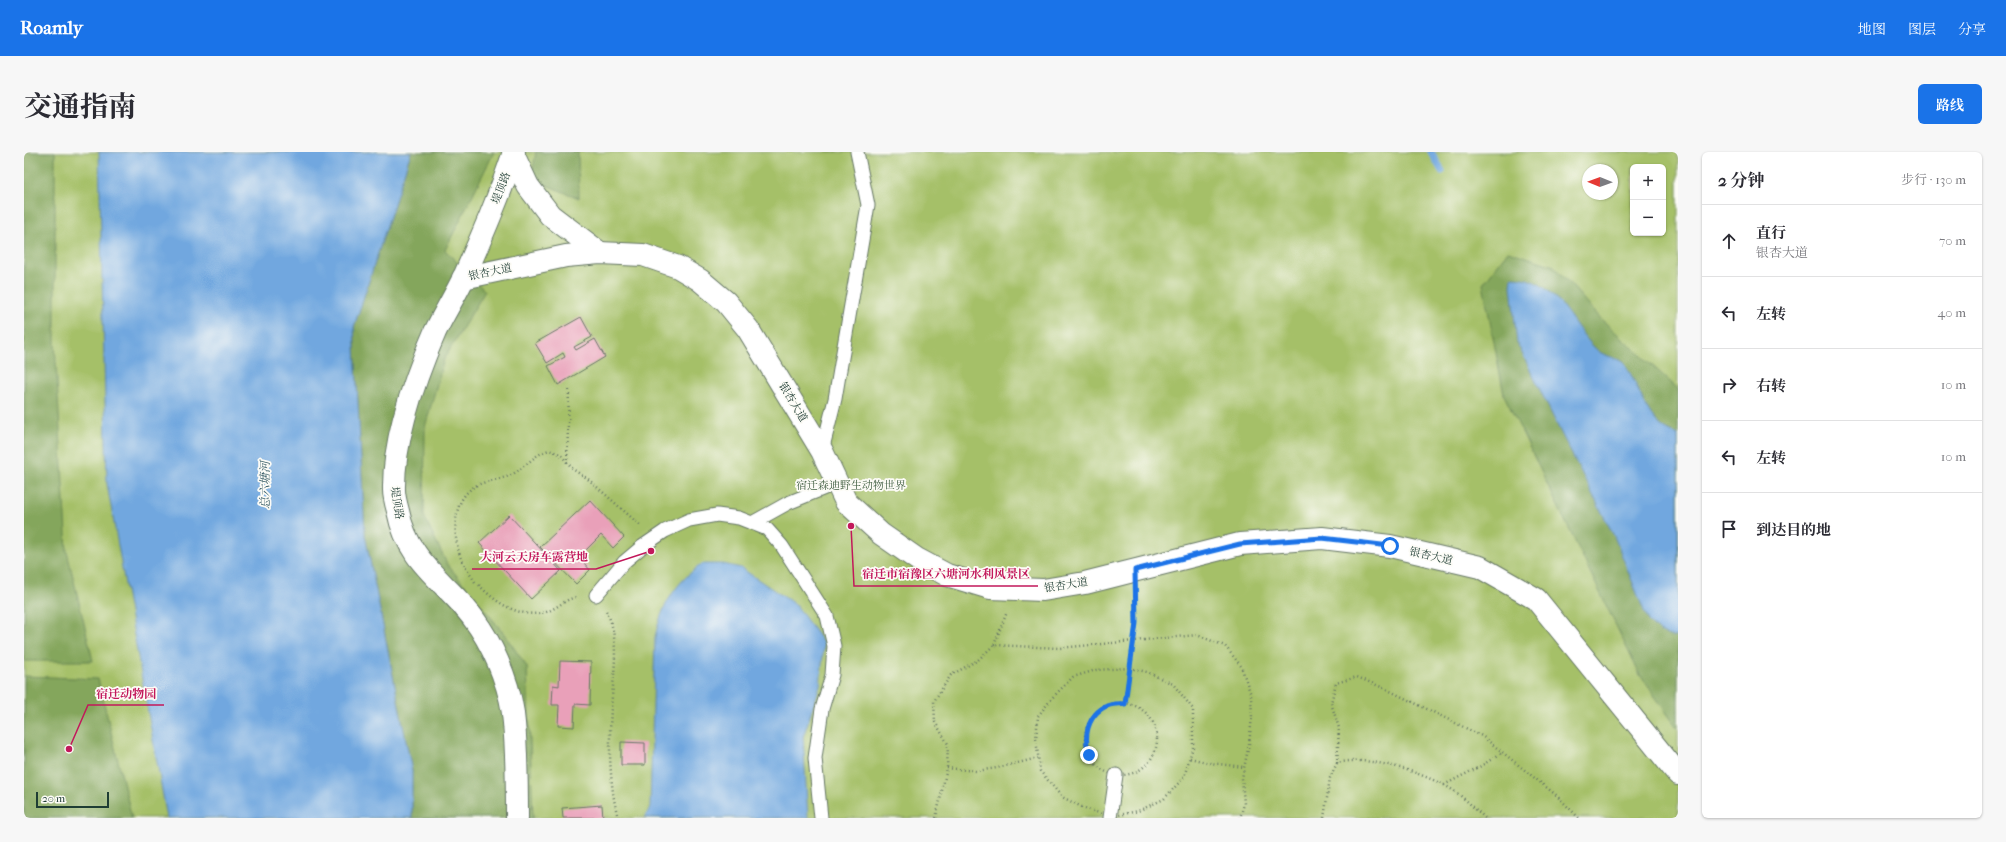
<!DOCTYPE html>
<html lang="zh">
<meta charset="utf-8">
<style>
:root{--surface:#fff;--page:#f7f7f7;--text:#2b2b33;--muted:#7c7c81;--line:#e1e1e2;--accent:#1a73e8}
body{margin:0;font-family:"IM FELL French Canon","Noto Serif SC",serif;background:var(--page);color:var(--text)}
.controls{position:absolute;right:12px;top:12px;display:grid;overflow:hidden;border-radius:6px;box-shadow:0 1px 3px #0004}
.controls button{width:36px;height:36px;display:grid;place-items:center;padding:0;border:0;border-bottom:1px solid var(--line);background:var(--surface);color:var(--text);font:20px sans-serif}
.compass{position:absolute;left:1558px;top:12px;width:36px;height:36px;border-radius:50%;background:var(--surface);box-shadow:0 1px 3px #0004;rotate:271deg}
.scale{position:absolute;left:12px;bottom:10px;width:73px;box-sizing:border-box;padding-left:4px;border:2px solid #1f3d34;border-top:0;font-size:11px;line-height:14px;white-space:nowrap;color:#1f3d34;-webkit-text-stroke:3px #fdfcf7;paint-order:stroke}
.stop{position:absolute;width:12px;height:12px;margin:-9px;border:3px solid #1a73e8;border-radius:50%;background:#fff}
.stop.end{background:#1a73e8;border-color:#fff;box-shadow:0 1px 4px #0008}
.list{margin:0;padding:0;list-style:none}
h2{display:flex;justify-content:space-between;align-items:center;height:52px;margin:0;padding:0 16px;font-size:17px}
h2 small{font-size:13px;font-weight:400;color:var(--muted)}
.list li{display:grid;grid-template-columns:26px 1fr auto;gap:12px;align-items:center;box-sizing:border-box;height:72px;padding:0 16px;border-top:1px solid var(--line)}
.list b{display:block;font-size:15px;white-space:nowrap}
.list p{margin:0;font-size:13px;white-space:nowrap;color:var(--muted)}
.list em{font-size:13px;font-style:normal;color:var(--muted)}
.icon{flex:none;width:22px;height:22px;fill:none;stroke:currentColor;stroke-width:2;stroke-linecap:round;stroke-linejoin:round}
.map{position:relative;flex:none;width:1654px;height:666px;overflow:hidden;border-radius:6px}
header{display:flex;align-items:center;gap:24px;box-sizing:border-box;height:56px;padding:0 20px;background:var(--accent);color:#fff}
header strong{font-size:19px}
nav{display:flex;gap:22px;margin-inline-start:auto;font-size:14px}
.intro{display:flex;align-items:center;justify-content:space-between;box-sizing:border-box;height:96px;padding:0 24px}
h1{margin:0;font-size:28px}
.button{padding:10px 18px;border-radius:6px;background:var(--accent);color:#fff;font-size:14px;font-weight:700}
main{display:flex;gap:24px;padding:0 24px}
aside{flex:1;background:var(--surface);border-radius:6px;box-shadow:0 1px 3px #0004}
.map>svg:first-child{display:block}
.green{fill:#a5c067;stroke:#627e4e;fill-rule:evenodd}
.forest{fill:#84a65c;stroke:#527248}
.water{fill:#71a7df;stroke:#48728a}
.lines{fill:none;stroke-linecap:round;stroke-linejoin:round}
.stream{stroke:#71a7df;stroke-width:7}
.building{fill:#e9a0b9}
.service-casing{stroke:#657664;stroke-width:15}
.minor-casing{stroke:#657664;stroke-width:24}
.path{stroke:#657664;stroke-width:2.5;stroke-dasharray:1 3;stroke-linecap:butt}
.service{stroke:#fff;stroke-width:13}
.minor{stroke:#fff;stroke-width:22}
.route{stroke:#1a73e8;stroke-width:5}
.labels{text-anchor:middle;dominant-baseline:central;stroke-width:3.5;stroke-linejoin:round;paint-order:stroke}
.street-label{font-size:11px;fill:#1f3d34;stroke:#fdfcf7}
.park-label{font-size:11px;fill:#405e41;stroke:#fdfcf7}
.water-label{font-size:12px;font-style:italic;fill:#385d67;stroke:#fdfcf7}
.leader{fill:none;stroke:#c2185b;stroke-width:1.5}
.callout-dot{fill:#c2185b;stroke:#fdfcf7;stroke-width:1.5}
.callout-label{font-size:12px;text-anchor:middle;font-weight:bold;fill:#c2185b;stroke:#fdfcf7;stroke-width:3.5;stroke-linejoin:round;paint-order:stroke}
</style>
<header>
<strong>Roamly</strong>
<nav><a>地图</a><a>图层</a><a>分享</a></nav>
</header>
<div class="intro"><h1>交通指南</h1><a class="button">路线</a></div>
<main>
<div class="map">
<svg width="1654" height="666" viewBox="0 0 1654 666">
<rect width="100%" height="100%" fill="#fdfcf7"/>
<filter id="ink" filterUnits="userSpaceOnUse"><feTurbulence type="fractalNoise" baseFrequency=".025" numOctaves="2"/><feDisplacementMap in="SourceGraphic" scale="8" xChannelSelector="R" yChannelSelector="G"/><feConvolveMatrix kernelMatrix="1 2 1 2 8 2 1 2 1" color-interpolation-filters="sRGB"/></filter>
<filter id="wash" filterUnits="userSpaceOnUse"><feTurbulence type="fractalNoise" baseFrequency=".012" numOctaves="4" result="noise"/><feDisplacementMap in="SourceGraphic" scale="16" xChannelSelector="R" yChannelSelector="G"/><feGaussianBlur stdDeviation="0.9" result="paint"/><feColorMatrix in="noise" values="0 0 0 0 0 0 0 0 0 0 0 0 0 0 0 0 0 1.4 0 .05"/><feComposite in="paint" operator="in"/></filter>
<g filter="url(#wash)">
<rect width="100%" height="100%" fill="#e7e0bc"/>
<path class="green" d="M 0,0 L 1654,0 L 1654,666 L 0,666 ZM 1609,15 L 1639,15 L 1639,81 L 1609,81 ZM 1564,18 L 1588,18 L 1588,42 L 1564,42 Z"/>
<g class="forest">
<path d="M 0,0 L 31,0 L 31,193 L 43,400 L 69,509 L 0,509 Z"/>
<path d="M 387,0 L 470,0 L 421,98 L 461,139 L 420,207 L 401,275 L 400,364 L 423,412 L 478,479 L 503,515 L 509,666 L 388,666 L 388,619 L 341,383 L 330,175 Z"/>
<path d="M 512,0 L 554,0 L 555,46 L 507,27 Z"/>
<path d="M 1484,99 L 1530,114 L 1578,168 L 1654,237 L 1654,577 L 1616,523 L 1480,243 L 1459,132 Z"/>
<path d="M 0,524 L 74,527 L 108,666 L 0,666 Z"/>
</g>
<g class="water">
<path d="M 75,0 L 387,0 L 330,175 L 341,383 L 388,619 L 388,666 L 143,666 L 83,332 Z"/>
<path d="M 1488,125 C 1532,125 1545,172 1573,198 C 1580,205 1597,205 1602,214 C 1614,232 1621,263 1640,276 C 1644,279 1650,281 1654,283 L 1654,484 L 1649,485 L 1635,480 L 1624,469 L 1590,384 L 1538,283 L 1493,191 L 1487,134 Z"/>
<path d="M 678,412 L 699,412 L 717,416 L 772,453 L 800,492 L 796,534 L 779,585 L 784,666 L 621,666 L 626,655 L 631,485 C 638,453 651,431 678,412 Z"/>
</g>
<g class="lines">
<path class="stream" d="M 1407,0 L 1418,19"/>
</g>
<g id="blocks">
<g class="building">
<path d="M 557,165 L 568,185 L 550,195 L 552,198 L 571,187 L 581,205 L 534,233 L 524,214 L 541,205 L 539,201 L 523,211 L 511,191 Z"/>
<path d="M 566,348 L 600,385 L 589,396 L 577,383 L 555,405 L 566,418 L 552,432 L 516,395 Z"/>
<path d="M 485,363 L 537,419 L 507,447 L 455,391 Z"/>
<path d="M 536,509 L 567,510 L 566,553 L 551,552 L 550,575 L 534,574 L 535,553 L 528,553 L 529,533 L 535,534 Z"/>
<path d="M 597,590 L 621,591 L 621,613 L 597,613 Z"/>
<path d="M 578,653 L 579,666 L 539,666 L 538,656 Z"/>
</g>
</g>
</g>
<g filter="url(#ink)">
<use href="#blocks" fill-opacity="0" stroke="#657664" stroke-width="1"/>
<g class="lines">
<defs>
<g id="service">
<path d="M 798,299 L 811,247 L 844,53 L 833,0"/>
<path d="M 728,371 L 764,351 L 813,331"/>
<path d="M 572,443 L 600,410 L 619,394 L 641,379 L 665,368 L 693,363 L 715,366 L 743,377 L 758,394 L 803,464 L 810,494 L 808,523 L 798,557 L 791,606 L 797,666"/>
<path d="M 1086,666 L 1092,623"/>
</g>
<g id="minor">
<path d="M 490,0 C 476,43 458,84 440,125 C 431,144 420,161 411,180 C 391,226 369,286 370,338 C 370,345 372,352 374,359 C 385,416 428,431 456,476 C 473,502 488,540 490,571 C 493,603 493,635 493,666"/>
<path d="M 489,2 L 504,34 L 526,63 L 576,101"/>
<path d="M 439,126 L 542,104 L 576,101 L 619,103 L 654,115 L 676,128 L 702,150 L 724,177 L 798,299 L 822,350 L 857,382 L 893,407 L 923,423 L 966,436 L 1019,438 L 1061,431 L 1216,392 L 1298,386 L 1366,394 L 1456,415 L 1512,447 L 1654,622"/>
</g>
</defs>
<use href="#service" class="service-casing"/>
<use href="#minor" class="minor-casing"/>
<g class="path">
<path d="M 543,311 L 545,237"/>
<path d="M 451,430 C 447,423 441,416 438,409 C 429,388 427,352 447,337 C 458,328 474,329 487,323 C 502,315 509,303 525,298 L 536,302 L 550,318 L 564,327 L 617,374"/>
<path d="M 455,433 C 472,451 496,467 522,460 C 534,456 541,447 553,445"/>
<path d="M 582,459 C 597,484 589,528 587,556 C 585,592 585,631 594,666"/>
<path d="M 970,493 L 983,460"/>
<path d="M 1106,516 L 1123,520 L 1149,532 L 1169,557 L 1169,595 L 1160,625 L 1140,647 L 1114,659 L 1086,665 L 1058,655 L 1038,645 L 1016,619 L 1012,587 L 1014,564 L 1029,545 L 1049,525 L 1072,518 Z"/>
<circle cx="1097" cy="587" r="36"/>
<path d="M 1101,552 L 1112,471 L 1111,443"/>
<path d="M 1166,606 L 1186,611 L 1220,615"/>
<path d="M 1313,611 L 1315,576 L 1307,551 L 1312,531 L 1333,525 L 1362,537 L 1458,584 L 1532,643 L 1555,666"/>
<path d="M 923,616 L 952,619 L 973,616 L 1014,606"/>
<path d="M 1420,633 L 1457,614 L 1479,600"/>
<path d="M 912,666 L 923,616 L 924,592 L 911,570 L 910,549 L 927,523 L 954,508 L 970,493 L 1035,496 L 1173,483 L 1201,494 L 1217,514 L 1227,543 L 1228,565 L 1225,592 L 1218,626 L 1220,652 L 1216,666"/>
<path d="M 1300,666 L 1306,626 L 1313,611 C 1344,603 1392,619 1420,633 C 1436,641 1448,654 1461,666"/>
</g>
<use href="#service" class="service"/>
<use href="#minor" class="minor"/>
</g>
</g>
<g class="lines" filter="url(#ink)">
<path class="route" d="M 1065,603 C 1057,576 1070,549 1101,552 L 1112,471 L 1111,418 L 1216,392 L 1298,386 L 1366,394"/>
</g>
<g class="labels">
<g class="street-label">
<text transform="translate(477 36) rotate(-69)">堤顶路</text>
<text transform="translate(466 120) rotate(-12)">银杏大道</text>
<text transform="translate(769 250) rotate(59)">银杏大道</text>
<text transform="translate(373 351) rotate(81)">堤顶路</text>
<text transform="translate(1407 404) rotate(13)">银杏大道</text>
<text transform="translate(1042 433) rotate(-9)">银杏大道</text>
</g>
<g class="park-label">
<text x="827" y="333">宿迁森迪野生动物世界</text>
</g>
<g class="water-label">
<text transform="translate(241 333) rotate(-90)">总六塘河</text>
</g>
</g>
<path class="leader" d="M627 399L572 417H448M827 374L830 434H1014M45 597L64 553H140"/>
<g class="callout-dot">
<circle cx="627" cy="399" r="4"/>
<circle cx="827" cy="374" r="4"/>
<circle cx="45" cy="597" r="4"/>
</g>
<g class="callout-label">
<text x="510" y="409">大河云天房车露营地</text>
<text x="922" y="426">宿迁市宿豫区六塘河水利风景区</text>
<text x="102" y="546">宿迁动物园</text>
</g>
</svg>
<div class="controls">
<button>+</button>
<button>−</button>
</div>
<svg class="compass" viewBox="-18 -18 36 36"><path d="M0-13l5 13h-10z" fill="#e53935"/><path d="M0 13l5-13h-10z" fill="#7c7c81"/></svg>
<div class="scale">20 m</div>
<div class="stop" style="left:1366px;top:394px"></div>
<div class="stop end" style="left:1065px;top:603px"></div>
</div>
<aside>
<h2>2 分钟<small>步行 · 130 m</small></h2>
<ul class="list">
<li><svg class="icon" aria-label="ahead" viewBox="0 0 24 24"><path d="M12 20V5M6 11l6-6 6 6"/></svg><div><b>直行</b><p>银杏大道</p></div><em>70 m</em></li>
<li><svg class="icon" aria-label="left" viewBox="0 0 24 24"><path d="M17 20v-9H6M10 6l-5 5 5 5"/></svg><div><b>左转</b></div><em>40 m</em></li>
<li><svg class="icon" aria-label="right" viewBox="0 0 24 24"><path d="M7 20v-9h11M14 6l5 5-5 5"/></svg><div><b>右转</b></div><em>10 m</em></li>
<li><svg class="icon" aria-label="left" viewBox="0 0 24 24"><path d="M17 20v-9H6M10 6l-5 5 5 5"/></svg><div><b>左转</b></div><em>10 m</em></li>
<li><svg class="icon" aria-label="arrive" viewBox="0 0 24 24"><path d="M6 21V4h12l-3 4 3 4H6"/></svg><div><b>到达目的地</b></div></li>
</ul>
</aside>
</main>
